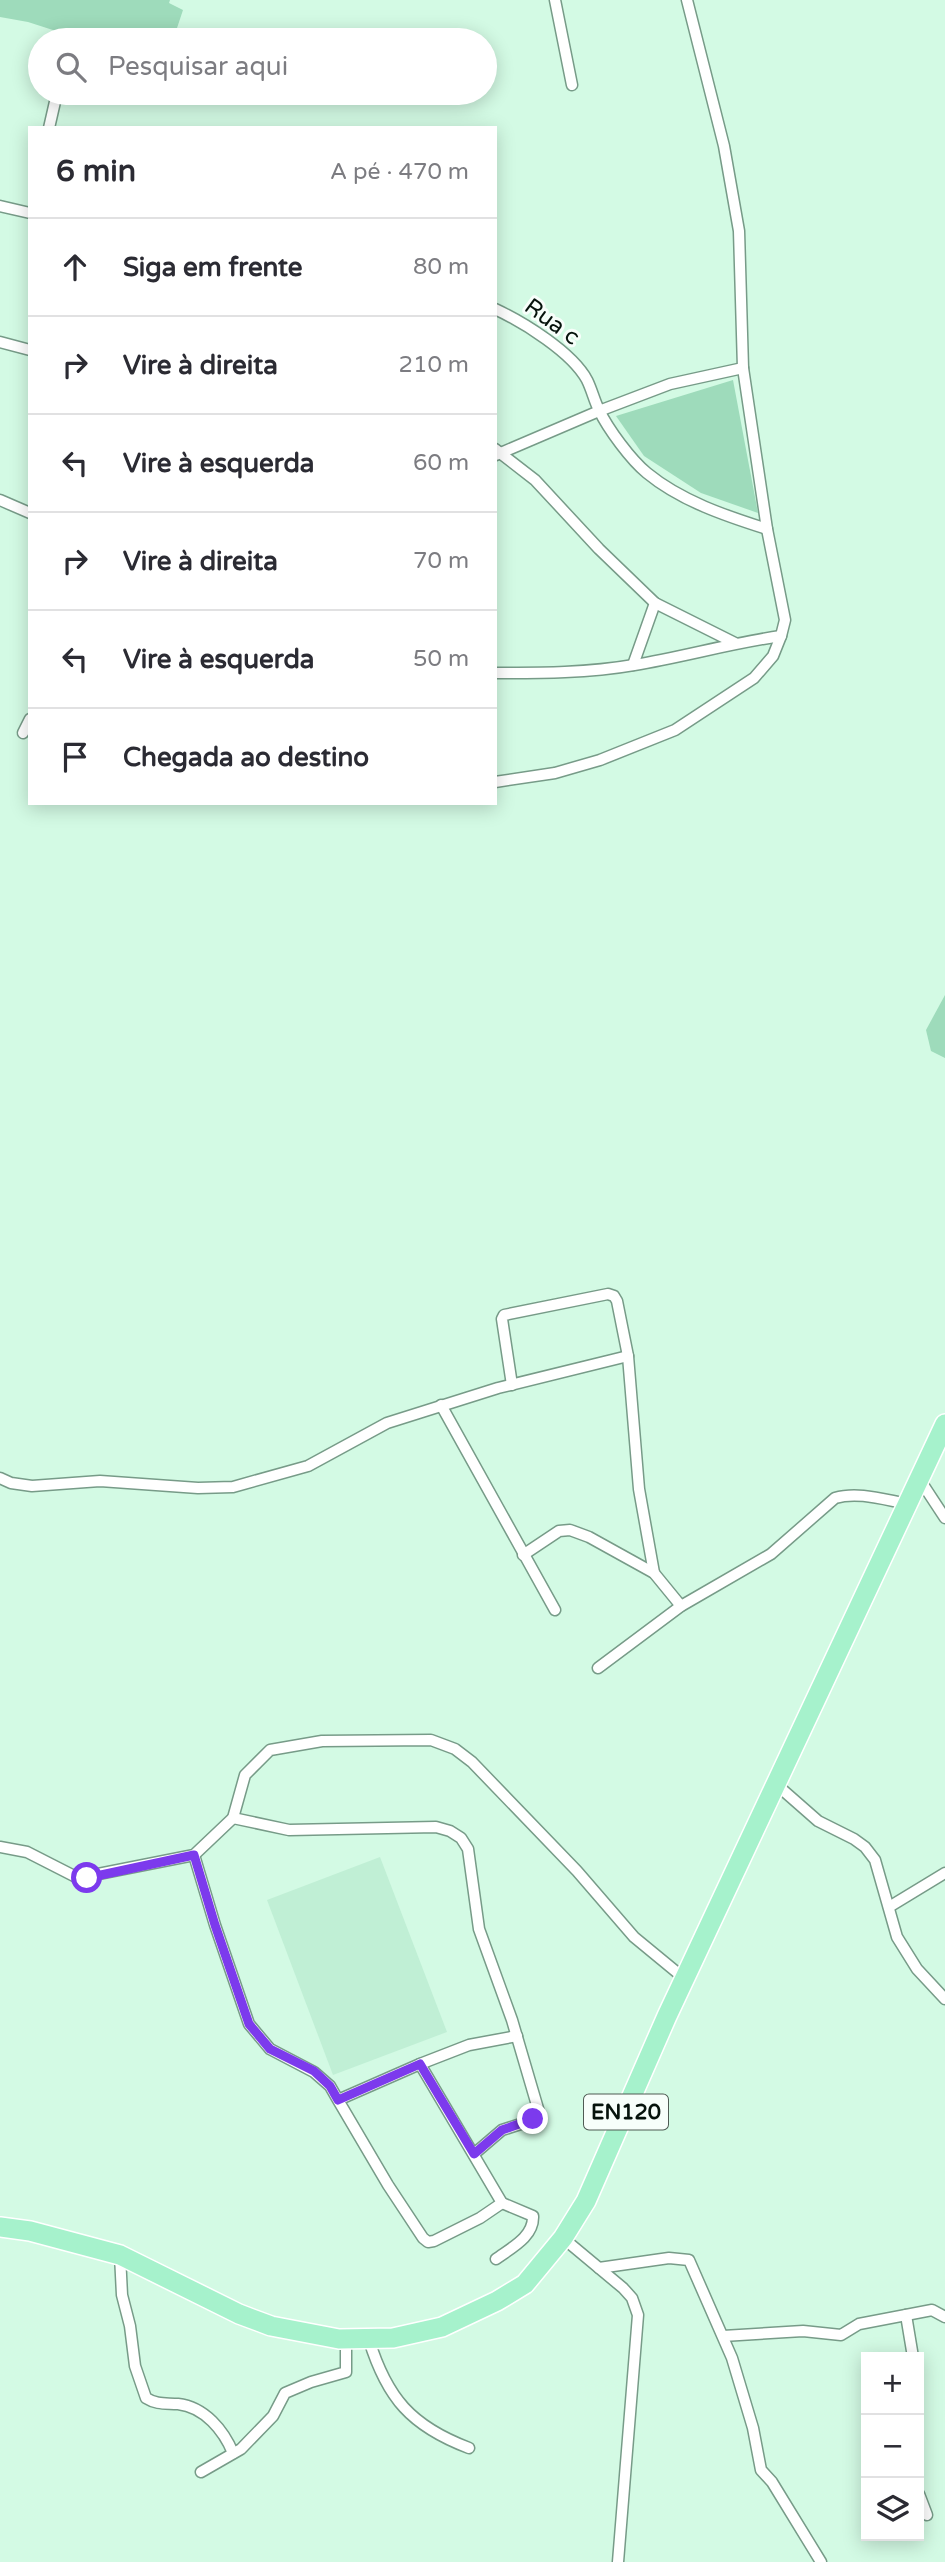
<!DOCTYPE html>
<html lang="pt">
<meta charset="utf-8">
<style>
:root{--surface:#fff;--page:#f2f2f3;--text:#2b2b33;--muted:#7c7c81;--line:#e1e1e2}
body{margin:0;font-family:"Varela Round",sans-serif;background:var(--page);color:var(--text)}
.controls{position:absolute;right:21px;bottom:21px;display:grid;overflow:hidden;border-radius:0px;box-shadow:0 4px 18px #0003}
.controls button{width:63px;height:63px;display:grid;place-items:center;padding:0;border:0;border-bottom:2px solid var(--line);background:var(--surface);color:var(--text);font:35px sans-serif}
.stop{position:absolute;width:21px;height:21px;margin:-16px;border:5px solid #7c3aed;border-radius:50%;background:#fff}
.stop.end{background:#7c3aed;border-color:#fff;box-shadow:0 2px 7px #0008}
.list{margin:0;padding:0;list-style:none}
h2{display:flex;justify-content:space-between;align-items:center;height:91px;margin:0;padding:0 28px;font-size:30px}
h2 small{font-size:23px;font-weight:400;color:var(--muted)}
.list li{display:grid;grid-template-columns:46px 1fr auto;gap:21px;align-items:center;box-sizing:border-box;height:98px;padding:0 28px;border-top:2px solid var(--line)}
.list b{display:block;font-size:26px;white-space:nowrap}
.list em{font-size:23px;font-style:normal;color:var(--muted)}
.icon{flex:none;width:38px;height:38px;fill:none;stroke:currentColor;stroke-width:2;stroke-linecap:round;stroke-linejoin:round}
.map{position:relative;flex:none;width:945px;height:2562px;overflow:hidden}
.search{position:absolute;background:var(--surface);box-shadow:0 4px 18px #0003;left:28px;top:28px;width:469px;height:77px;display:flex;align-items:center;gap:18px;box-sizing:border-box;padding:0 24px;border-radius:38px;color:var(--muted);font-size:26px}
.panel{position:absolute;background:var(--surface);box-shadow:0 4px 18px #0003;left:28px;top:126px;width:469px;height:679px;border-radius:0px}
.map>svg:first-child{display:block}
.built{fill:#c0efd5}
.green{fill:#9edbbb}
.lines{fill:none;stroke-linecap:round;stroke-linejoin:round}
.minor-casing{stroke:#779b88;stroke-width:13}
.trunk-casing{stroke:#fff;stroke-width:22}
.minor{stroke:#fff;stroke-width:10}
.trunk{stroke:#a6f2cc;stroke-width:19}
.route{stroke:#7c3aed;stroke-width:9}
.labels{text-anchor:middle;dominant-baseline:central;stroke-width:6;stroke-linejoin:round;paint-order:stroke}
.shield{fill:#f7fefa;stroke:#4e5a53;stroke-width:2}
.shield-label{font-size:21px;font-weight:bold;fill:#06130c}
.street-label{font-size:23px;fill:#06130c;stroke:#f7fefa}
</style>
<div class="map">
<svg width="945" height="2562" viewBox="0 0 945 2562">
<rect width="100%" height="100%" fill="#d3fae4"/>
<path class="built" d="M 380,1857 L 447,2032 L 333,2075 L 267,1900 Z"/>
<g class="green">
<path d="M 0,0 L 170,0 L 169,3 L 183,10 L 177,28 L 217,40 L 84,40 L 28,22 L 0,17 Z"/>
<path d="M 733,380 L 758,513 L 701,493 L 644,456 L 616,416 Z"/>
<path d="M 945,995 L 945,1058 L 931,1051 L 926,1030 Z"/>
</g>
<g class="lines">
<defs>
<g id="minor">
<path d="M 555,0 L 572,85"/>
<path d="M 49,128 L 57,93"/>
<path d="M 0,206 L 30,213"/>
<path d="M 495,309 C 523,322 572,352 587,380 C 592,390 594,400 599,410 C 608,429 631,460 647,473 C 681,501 726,516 767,529"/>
<path d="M 0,342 L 30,350"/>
<path d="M 495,449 L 535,480 L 599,549 L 655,603 L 735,643"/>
<path d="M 496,455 L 599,411 L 670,384 L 743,368"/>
<path d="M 0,500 L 30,513"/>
<path d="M 633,665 L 655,603"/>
<path d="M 495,673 C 542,673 588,673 634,665 C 683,657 731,643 781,636"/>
<path d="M 23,733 L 30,719"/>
<path d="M 495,782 L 555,773 L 600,760 L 675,730 L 754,678 L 773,656 L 781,636 L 785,620 L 767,529 L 743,368 L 739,231 L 724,146 L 687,0"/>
<path d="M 512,1385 L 502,1319 L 504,1315 L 608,1294 L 614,1296 L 617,1301 L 628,1356 L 639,1489 L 654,1573"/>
<path d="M 441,1405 L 555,1610"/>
<path d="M 0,1478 L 11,1483 L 32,1486 L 100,1481 L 198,1488 L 233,1487 L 308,1466 L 387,1423 L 498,1388 L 628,1356"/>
<path d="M 920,1480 L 945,1518"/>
<path d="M 523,1555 L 559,1531 L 570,1530 L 589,1537 L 654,1573 L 681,1606"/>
<path d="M 598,1668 L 681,1606 L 771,1554 L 835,1498 C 858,1491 885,1500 908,1504"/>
<path d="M 777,1785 L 818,1821 L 854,1839 L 865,1847 L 875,1860 L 897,1937 L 917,1969 L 945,1999"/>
<path d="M 233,1818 L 289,1830 L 436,1827 L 450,1831 L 461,1838 L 468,1849 L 479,1929 L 512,2020 L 539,2112 L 533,2120 L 502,2130 L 474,2154"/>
<path d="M 0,1847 L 27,1852 L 78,1878 L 194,1855 L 233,1818 L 245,1775 L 270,1750 L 322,1741 L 431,1740 L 455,1749 L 472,1762 L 577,1871 L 634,1937 L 685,1979"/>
<path d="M 194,1855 L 215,1925 L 249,2024 L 270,2049 L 314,2072 L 330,2086 L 338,2100 L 388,2185 L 423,2238 L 428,2242 L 434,2241 L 480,2218 L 502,2203 L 420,2064 L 338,2100"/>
<path d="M 889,1907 L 945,1873"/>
<path d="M 420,2064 L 469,2045 L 517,2036"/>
<path d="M 563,2238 L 623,2288 L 632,2298 L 638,2315 L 618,2562"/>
<path d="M 120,2255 L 122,2295 L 130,2326 L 135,2366 L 146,2398 C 157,2405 166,2403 178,2404 C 205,2407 224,2431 233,2453"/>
<path d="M 496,2259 C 511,2248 534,2237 533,2216 L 502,2203"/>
<path d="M 599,2268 L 669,2258 L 689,2260 L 732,2358 L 753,2428 L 761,2470 L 772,2482 L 821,2562"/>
<path d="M 906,2315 L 913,2357"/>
<path d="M 723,2336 L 803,2331 L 841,2335 L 859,2324 L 932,2310 L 945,2317"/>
<path d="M 369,2340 C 387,2398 411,2426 469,2448"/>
<path d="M 201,2472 L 241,2449 L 273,2416 L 285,2393 L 311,2382 L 346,2372 L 346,2339"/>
<path d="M 919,2494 L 927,2515"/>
</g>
<path id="trunk" d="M 0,2227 L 30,2231 L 120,2255 L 239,2314 L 271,2326 L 339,2339 L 393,2338 L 442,2327 L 497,2301 L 525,2284 L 563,2238 L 586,2201 L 667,2016 L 945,1424"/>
</defs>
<use href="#minor" class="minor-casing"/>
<use href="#trunk" class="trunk-casing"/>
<use href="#minor" class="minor"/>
<use href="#trunk" class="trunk"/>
</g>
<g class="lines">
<path class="route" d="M 87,1878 L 194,1855 L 215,1925 L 249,2024 L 270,2049 L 314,2071 L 330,2086 L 338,2100 L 420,2064 L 474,2154 L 502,2130 L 533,2119"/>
</g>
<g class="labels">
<rect class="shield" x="584" y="2094.5" width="84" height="35" rx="5"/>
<g class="shield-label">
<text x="626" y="2112">EN120</text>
</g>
<g class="street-label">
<text transform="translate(552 322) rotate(36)">Rua c</text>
</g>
</g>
</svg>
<div class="controls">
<button>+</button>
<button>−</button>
<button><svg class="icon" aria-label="layers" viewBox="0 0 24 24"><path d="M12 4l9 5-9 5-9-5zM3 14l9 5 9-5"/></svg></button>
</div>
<div class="stop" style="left:87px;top:1878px"></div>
<div class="stop end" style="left:533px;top:2119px"></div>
<div class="search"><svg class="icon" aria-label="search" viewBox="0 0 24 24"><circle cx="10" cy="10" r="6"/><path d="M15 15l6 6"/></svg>Pesquisar aqui</div>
<section class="panel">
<h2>6 min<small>A pé · 470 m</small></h2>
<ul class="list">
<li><svg class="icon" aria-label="ahead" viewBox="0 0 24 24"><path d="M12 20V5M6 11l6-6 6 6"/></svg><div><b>Siga em frente</b></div><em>80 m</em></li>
<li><svg class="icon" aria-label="right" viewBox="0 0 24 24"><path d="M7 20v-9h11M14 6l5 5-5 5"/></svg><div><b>Vire à direita</b></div><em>210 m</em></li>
<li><svg class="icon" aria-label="left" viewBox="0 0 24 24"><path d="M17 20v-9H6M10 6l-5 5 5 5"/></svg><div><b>Vire à esquerda</b></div><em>60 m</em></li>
<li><svg class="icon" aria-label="right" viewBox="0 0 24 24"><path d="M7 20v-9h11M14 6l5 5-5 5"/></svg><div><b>Vire à direita</b></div><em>70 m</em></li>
<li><svg class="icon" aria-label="left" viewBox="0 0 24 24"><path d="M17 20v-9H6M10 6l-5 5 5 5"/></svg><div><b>Vire à esquerda</b></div><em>50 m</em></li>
<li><svg class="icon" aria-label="arrive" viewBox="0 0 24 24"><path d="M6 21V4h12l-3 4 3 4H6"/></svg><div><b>Chegada ao destino</b></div></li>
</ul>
</section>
</div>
